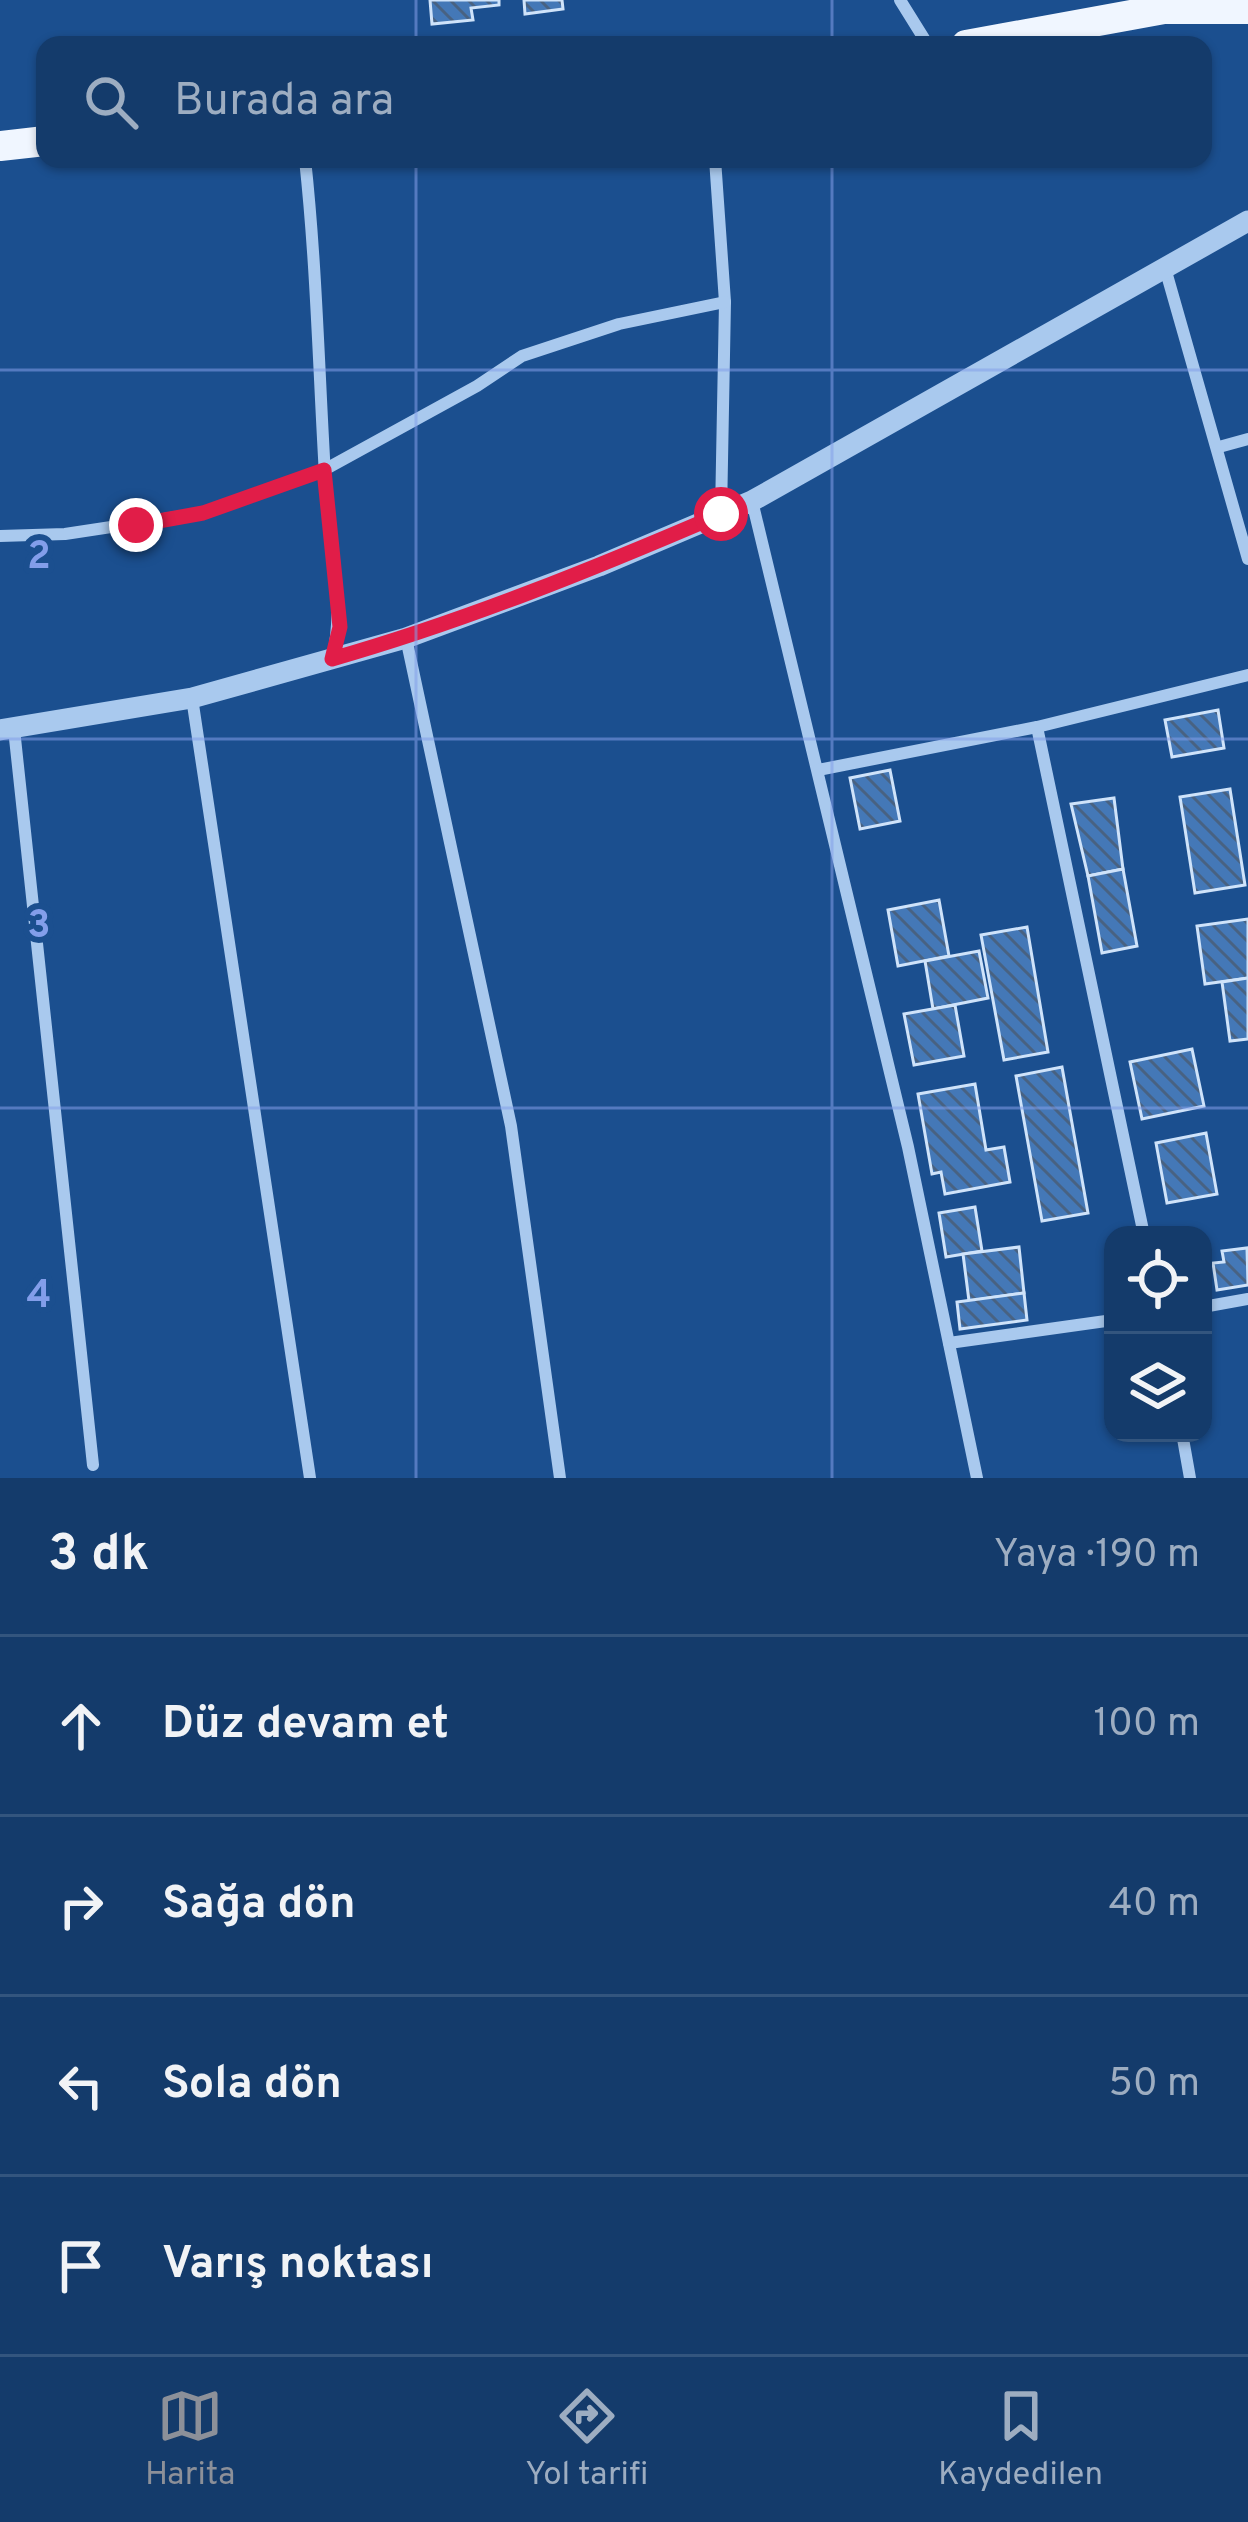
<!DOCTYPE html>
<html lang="tr">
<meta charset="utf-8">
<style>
:root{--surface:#143b6b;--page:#214673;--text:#f1f3f6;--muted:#9dadc1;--line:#33557e;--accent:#8c9099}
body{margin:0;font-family:Overpass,sans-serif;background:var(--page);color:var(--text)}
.controls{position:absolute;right:36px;bottom:36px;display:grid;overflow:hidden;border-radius:24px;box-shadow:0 3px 9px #0004}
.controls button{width:108px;height:108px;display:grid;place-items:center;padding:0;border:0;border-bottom:3px solid var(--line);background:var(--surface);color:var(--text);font:60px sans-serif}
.stop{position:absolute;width:36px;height:36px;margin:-27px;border:9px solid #e11d48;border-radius:50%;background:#fff}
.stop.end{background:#e11d48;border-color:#fff;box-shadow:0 3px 12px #0008}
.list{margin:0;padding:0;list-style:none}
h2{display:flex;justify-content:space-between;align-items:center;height:156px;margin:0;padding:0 48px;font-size:51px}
h2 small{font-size:39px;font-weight:400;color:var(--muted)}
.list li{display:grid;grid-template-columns:78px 1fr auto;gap:36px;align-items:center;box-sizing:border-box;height:180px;padding:0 48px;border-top:3px solid var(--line)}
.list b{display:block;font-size:45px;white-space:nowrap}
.list em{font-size:39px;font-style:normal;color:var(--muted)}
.icon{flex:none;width:66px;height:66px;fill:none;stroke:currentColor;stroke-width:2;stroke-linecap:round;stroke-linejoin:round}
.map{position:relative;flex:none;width:1248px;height:1478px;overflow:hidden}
.search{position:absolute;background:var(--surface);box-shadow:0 3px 9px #0004;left:36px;right:36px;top:36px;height:132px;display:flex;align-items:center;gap:30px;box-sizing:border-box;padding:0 42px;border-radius:24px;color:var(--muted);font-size:45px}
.sheet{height:876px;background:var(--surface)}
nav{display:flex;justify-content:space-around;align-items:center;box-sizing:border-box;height:168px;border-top:3px solid var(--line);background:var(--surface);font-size:33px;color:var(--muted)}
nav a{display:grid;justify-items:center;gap:6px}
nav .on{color:var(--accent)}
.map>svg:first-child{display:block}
.building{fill:url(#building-back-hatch);stroke:#cfe3fa;stroke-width:3}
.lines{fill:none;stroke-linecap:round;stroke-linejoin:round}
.minor{stroke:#a9c9ee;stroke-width:12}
.tertiary{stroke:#a9c9ee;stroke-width:21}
.primary{stroke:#f0f6ff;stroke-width:30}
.route{stroke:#e11d48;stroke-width:15}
.grid{fill:none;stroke:#839eea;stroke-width:3;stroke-opacity:0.55}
.grid-label{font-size:39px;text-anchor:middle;font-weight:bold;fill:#839eea;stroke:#1b4f8f;stroke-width:12;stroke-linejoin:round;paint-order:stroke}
</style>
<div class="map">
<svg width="1248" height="1478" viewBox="0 0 1248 1478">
<defs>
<pattern id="building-back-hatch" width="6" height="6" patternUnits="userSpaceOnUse" patternTransform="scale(3)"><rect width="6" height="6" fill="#4478b7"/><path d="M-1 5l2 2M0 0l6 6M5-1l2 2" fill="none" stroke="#486282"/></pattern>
</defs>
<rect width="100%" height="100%" fill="#1b4f8f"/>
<g class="building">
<path d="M 430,0 L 499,0 L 499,5 L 471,8 L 473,20 L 432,24 Z"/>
<path d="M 524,0 L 562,0 L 563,9 L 525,14 Z"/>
<path d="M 1218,710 L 1224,748 L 1172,757 L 1165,720 Z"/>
<path d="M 890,770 L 900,821 L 860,829 L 850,778 Z"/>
<path d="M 1230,789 L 1245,885 L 1195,893 L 1180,797 Z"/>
<path d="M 1114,798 L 1123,869 L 1088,876 L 1071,804 Z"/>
<path d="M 1123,869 L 1137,946 L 1102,953 L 1088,876 Z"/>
<path d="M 939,900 L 949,956 L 898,966 L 888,910 Z"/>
<path d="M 1248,919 L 1248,978 L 1205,984 L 1197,926 Z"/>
<path d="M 1027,927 L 1048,1052 L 1004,1060 L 981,935 Z"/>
<path d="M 979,951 L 988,998 L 933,1009 L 925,961 Z"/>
<path d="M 1248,978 L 1248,1039 L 1230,1041 L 1222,982 Z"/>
<path d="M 955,1005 L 964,1056 L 914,1065 L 904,1014 Z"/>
<path d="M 1192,1049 L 1204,1106 L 1142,1119 L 1130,1062 Z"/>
<path d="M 1062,1067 L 1088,1213 L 1042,1221 L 1016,1076 Z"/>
<path d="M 975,1084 L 986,1150 L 1004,1147 L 1010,1182 L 945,1194 L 941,1172 L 932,1174 L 918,1094 Z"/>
<path d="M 1206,1133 L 1217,1194 L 1167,1203 L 1156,1143 Z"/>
<path d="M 975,1207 L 982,1251 L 946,1257 L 939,1213 Z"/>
<path d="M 1019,1247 L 1024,1293 L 969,1301 L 963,1254 Z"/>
<path d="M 1247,1248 L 1248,1285 L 1217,1290 L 1213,1263 L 1224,1262 L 1222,1251 Z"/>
<path d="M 1024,1293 L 1027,1320 L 960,1329 L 957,1302 Z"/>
</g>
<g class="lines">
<g class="minor">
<path d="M 900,0 L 928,45"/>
<path d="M 305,159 C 317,270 319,381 326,492 C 329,547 346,604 332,658"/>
<path d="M 715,159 L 725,302 L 721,514"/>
<path d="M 1165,268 L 1248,559"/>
<path d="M 1219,447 L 1248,439"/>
<path d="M 752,501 L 908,1147 L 977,1478"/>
<path d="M 0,536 L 65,534 L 203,513 L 324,470 L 477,386 L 522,356 L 619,324 L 725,302"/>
<path d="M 406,638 L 511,1126 L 560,1478"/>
<path d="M 192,698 L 310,1478"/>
<path d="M 1037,727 L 1144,1235"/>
<path d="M 14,729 L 93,1465"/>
<path d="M 818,770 L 1037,727 L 1248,675"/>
<path d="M 1203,1307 L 1248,1299"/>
<path d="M 949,1343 L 1113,1320"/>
<path d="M 1182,1433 L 1190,1478"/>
</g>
<path class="tertiary" d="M 0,730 L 192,698 L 406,638 L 599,566 L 752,501 L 1248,221"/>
<g class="primary">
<path d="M 966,45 L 1164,9 L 1248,9"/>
<path d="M 0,146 L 45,141"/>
</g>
</g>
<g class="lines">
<path class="route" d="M 136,525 L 203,513 L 324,470 L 340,627 L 332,659 C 465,621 593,569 721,514"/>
</g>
<path class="grid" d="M 416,0 L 416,45M 832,0 L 832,45M 416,159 L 416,1478M 832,159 L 832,1478M 0,370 L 1248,370M 0,739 L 1248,739M 0,1108 L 1248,1108"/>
<g class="grid-label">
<text x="39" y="568">2</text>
<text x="39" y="937">3</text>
<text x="39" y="1307">4</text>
</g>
</svg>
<div class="controls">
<button><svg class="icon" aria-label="locate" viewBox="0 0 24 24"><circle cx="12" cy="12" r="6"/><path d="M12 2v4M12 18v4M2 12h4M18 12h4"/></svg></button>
<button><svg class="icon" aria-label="layers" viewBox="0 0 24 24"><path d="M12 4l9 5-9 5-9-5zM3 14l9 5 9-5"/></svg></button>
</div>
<div class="stop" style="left:721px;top:514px"></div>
<div class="stop end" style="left:136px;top:525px"></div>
<div class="search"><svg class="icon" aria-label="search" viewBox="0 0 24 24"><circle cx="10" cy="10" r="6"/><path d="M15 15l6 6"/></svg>Burada ara</div>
</div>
<section class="sheet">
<h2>3 dk<small>Yaya · 190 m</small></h2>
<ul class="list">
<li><svg class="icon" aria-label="ahead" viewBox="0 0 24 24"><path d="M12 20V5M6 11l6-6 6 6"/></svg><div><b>Düz devam et</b></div><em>100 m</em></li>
<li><svg class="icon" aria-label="right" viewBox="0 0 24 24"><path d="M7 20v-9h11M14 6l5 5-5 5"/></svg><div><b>Sağa dön</b></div><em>40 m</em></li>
<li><svg class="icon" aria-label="left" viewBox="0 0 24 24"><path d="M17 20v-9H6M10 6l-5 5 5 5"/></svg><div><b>Sola dön</b></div><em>50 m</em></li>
<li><svg class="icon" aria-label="arrive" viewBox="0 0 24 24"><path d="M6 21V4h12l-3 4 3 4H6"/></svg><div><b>Varış noktası</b></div></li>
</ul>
</section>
<nav>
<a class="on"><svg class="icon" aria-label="map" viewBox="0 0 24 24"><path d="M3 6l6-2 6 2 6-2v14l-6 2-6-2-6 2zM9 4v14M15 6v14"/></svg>Harita</a>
<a><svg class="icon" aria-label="directions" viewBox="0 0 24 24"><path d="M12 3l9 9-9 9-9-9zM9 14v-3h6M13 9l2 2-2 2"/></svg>Yol tarifi</a>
<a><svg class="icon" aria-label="saved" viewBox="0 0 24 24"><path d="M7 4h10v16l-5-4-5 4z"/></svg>Kaydedilen</a>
</nav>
